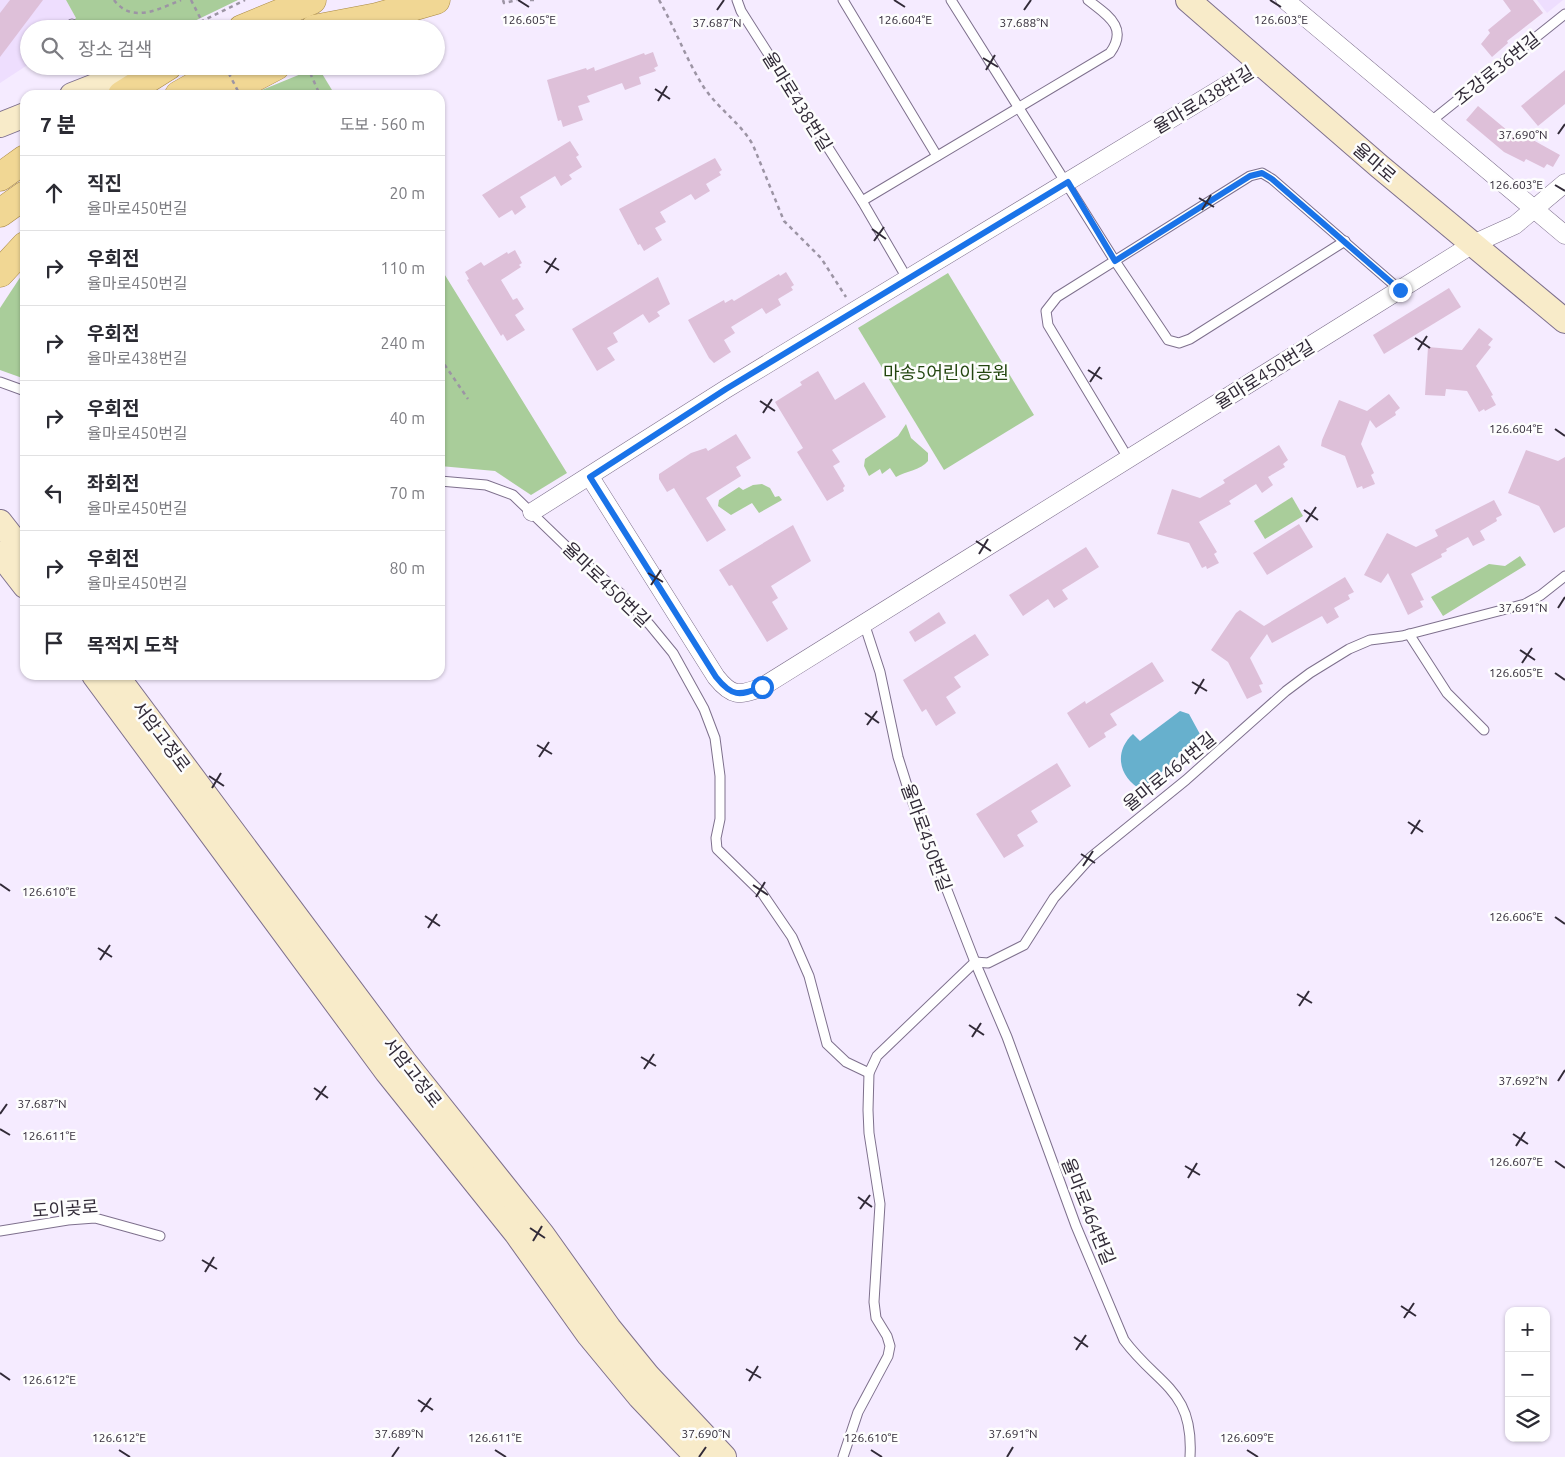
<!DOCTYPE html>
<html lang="ko">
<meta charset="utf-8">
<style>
:root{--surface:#fff;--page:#f7f7f7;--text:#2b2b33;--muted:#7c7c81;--line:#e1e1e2}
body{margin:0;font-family:Ubuntu,"Noto Sans KR",sans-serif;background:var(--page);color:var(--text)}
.controls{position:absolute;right:15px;bottom:15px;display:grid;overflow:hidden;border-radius:10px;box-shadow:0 1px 4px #0004}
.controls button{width:45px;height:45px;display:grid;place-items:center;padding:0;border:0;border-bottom:1px solid var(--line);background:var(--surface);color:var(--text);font:25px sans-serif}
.stop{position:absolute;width:15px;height:15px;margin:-11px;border:4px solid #1a73e8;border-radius:50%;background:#fff}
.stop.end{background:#1a73e8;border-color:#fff;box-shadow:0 1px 5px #0008}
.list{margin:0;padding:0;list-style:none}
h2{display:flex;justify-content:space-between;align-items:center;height:65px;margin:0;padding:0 20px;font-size:21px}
h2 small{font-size:16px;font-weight:400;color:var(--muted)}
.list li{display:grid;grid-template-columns:32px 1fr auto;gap:15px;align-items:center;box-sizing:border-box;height:75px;padding:0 20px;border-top:1px solid var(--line)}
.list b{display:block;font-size:19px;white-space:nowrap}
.list p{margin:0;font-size:16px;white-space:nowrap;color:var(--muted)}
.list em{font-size:16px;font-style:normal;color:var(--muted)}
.icon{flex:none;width:28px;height:28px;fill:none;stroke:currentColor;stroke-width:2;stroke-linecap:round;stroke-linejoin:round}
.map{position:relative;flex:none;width:1565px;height:1457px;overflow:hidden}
.search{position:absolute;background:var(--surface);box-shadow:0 1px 4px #0004;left:20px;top:20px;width:425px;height:55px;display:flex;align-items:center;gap:12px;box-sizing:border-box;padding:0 18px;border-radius:28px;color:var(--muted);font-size:19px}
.panel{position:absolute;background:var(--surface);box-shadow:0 1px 4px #0004;left:20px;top:90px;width:425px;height:590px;border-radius:15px}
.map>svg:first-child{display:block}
.built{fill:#eedefe}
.green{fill:#a9cd9a}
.water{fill:#67b0cd}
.building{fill:#dec0d9}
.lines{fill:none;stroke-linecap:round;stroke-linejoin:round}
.lane-casing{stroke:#7e708d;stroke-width:11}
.street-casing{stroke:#7e708d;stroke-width:19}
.secondary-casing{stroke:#7e708d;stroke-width:26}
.primary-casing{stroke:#a88945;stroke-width:29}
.path{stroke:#9c94a4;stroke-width:2.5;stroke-dasharray:4 4;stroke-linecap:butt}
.lane{stroke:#fff;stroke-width:9}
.street{stroke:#fff;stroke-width:18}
.secondary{stroke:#f8ebc9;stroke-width:24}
.primary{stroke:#f1d794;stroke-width:28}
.path-bridge{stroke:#9c94a4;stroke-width:2.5;stroke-dasharray:4 4;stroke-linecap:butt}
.route{stroke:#1a73e8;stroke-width:6}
.ticks{fill:none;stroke:#322b38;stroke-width:2}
.labels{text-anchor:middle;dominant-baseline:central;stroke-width:5;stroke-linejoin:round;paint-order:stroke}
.street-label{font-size:18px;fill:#322b38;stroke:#fdfdfd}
.park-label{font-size:18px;fill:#23460f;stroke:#fdfdfd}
.ticks-label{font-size:12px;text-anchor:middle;fill:#322b38;stroke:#fdfdfd;stroke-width:5;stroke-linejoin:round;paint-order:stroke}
</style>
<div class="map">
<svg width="1565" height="1457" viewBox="0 0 1565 1457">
<rect width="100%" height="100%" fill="#f5ebff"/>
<g class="built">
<path d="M 0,0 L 66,0 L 76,18 L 66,29 L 29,29 L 29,64 L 0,83 Z"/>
<path d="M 1537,0 L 1563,0 L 1547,13 Z"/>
</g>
<g class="green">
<path d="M 66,0 L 238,0 L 178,29 L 82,29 L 73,21 L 76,18 Z"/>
<path d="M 318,67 L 335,95 L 250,95 Z"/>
<path d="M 440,267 L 567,473 L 531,495 L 495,471 L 440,466 Z"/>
<path d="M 25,270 L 25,379 L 0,370 L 0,308 Z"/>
<path d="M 948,273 L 1034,415 L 944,470 L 858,328 Z"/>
<path d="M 906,424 L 911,438 L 928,453 L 928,461 C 921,470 906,471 896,477 L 890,468 L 882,474 L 880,469 L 869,476 L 864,466 L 865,459 L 898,436 Z"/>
<path d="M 762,484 L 770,488 L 775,497 L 779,496 L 782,500 L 759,513 L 752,503 L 731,515 L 718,506 L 719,500 L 739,487 L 743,490 L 753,485 Z"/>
<path d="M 1292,497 L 1303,516 L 1265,539 L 1254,521 Z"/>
<path d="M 1520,556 L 1526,565 L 1443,616 L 1431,597 L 1489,564 L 1505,566 Z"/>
</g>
<path class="water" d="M 1180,711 L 1189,714 L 1201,736 L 1142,790 C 1119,778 1113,752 1133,734 L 1140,741 Z"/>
<g class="building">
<path d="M 10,0 L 43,0 L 0,57 L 0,13 Z"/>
<path d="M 1503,0 L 1533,0 L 1543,13 L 1507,41 L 1508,43 L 1492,57 L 1481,44 L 1490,33 L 1488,30 L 1511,11 Z"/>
<path d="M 653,52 L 658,66 L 654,68 L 656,71 L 639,77 L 641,84 L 625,90 L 622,83 L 587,96 L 590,102 L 578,106 L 583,120 L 563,127 L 561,120 L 558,121 L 547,80 L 586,68 L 587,70 L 594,67 L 595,71 L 644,53 L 645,55 Z"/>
<path d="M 1565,70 L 1565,104 L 1538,126 L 1521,106 Z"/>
<path d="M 1478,106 L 1514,136 L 1517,131 L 1560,155 L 1553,167 L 1547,164 L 1544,168 L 1526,159 L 1524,162 L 1504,152 L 1466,120 Z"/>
<path d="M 570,141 L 579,155 L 576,157 L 582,167 L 569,175 L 572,179 L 561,186 L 555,176 L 520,197 L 526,207 L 515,215 L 512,210 L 499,218 L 482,195 Z"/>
<path d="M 715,158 L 722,170 L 719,172 L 721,175 L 706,184 L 710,191 L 695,200 L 691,194 L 660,212 L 666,222 L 655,228 L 662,240 L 644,251 L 640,244 L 638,245 L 619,209 Z"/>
<path d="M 515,250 L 522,263 L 519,265 L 521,267 L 501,280 L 513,300 L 517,298 L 524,309 L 515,315 L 525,330 L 507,341 L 503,334 L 501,336 L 467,280 L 469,279 L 465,272 L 481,262 L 484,266 L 507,252 L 508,254 Z"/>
<path d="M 786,272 L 794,285 L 791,287 L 793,290 L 778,299 L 781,305 L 766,314 L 762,308 L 731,327 L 735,333 L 724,340 L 731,352 L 714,363 L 709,358 L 688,320 L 724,300 L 725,303 L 732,299 L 734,301 L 779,274 L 780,276 Z"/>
<path d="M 658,277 L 670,304 L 657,312 L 660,316 L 649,323 L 643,314 L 613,333 L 618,342 L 607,348 L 615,360 L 597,371 L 572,329 Z"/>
<path d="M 1449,288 L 1461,307 L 1384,354 L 1373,335 Z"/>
<path d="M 1479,328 L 1493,339 L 1488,345 L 1491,347 L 1476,366 L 1493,395 L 1491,396 L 1496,405 L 1485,411 L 1484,409 L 1479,412 L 1467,391 L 1446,389 L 1445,396 L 1425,395 L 1428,347 L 1462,350 Z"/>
<path d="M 818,371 L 835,400 L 864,382 L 886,417 L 832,450 L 840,462 L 833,466 L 845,486 L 843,488 L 844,491 L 827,501 L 797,452 L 803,448 L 775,402 L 802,385 L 800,382 Z"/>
<path d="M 1389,394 L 1400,408 L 1395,412 L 1396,415 L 1376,428 L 1370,420 L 1361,444 L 1374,473 L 1371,475 L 1375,484 L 1363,489 L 1362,486 L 1357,488 L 1345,456 L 1321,446 L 1322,440 L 1339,400 L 1367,411 Z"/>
<path d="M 736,434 L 751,458 L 736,467 L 741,476 L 706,498 L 726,530 L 707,542 L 674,488 L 667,492 L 659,479 L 659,474 L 691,453 L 706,448 L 708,451 Z"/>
<path d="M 1279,445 L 1288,460 L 1283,464 L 1285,467 L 1268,477 L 1273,485 L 1262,493 L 1256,484 L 1229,501 L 1231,504 L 1199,522 L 1217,552 L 1214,554 L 1219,563 L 1207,569 L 1206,566 L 1202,568 L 1189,543 L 1157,534 L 1172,489 L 1200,498 L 1225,483 L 1223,480 Z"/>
<path d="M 1526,450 L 1558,461 L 1565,457 L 1565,527 L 1554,533 L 1539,506 L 1508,493 Z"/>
<path d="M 1494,500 L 1502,515 L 1496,518 L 1497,521 L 1480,531 L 1485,540 L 1473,546 L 1468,537 L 1446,549 L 1447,551 L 1441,554 L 1442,557 L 1411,574 L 1424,600 L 1420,601 L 1423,607 L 1408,615 L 1388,573 L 1381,583 L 1364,575 L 1387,533 L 1416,547 L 1438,536 L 1435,530 Z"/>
<path d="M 1299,524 L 1313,547 L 1267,575 L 1253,553 Z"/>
<path d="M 793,525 L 811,561 L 771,586 L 778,598 L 772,602 L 788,629 L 767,642 L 732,585 L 729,586 L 719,570 Z"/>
<path d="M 1086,547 L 1099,567 L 1062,590 L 1068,599 L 1054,608 L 1048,599 L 1023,616 L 1009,595 Z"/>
<path d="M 1345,577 L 1354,592 L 1348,595 L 1350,599 L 1334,608 L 1339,617 L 1327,624 L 1322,616 L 1272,643 L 1267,634 L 1250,658 L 1263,684 L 1259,685 L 1262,692 L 1247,699 L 1228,662 L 1211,650 L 1236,613 L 1240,610 L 1264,626 Z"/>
<path d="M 939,612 L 946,623 L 915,642 L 909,632 Z"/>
<path d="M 975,634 L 989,655 L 954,677 L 961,687 L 946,697 L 956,713 L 936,726 L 926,709 L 922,712 L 903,680 Z"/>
<path d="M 1152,662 L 1164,681 L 1110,714 L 1117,725 L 1104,733 L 1106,737 L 1089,748 L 1067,713 L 1085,701 L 1086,704 Z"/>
<path d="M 1057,763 L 1071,786 L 1031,811 L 1038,822 L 1017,835 L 1024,846 L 1004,858 L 976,814 Z"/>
</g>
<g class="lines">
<defs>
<g id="lane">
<path d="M 737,0 L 741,11 L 862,201 L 908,280"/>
<path d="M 843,0 L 937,156"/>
<path d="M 951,0 L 1115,261 L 1168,340 L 1179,343 L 1190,339 L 1345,241"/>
<path d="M 72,24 L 77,29"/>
<path d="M 1430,122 L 1565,14"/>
<path d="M 862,201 L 1110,53 C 1129,27 1107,15 1088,0"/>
<path d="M 0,382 L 25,391"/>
<path d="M 1128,458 L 1048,325 L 1046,311 L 1057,297 L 1250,176 L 1262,173 L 1272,179 L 1400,290"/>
<path d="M 440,481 L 486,485 L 513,495 L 570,550 L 621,594 L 650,625 L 673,653 L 704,709 L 715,738 L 720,776 L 720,819 L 716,838 L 717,849 L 762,893 L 792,937 L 809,976 L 827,1044 L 846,1062 L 869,1073"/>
<path d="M 864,623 L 880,672 L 898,757 L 910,795 L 975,962 L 1007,1037 L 1076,1226 L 1124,1340 C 1158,1386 1194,1389 1190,1457"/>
<path d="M 1409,634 L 1447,693 L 1484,730"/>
<path d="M 0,1231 L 68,1220 L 95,1218 L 160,1236"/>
<path d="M 843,1457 L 858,1412 L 888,1356 L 890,1346 L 887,1336 L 876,1318 L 874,1302 L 880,1204 L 869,1133 L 868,1110 L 869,1073 L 877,1056 L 975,962 L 988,963 L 1024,945 L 1054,898 L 1091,857 L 1186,780 L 1286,691 L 1310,673 L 1349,649 L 1370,640 L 1402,636 L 1525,604 L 1541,595 L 1565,576"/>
</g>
<g id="street">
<path d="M 1285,0 L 1565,235"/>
<path d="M 590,477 L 716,677 C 732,697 739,696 762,687 L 1473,244 L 1515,225 L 1565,183"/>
<path d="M 532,512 L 726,389 L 1263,63"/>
</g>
<g id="secondary">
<path d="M 1188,0 L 1379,166 L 1565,321"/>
<path d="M 72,95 L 146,66"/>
<path d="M 0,125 L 25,115"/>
<path d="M 0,522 L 25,554"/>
<path d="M 0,554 L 25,586"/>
<path d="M 94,675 L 387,1072 L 516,1233 L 588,1334 L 640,1397 L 697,1457"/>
<path d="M 116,675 L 404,1061 L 542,1234 L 609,1328 L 648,1376 L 724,1457"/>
</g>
<g id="primary">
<path d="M 242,29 L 312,0"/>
<path d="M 314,29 L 377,17 L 436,0"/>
<path d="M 122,95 L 168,66"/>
<path d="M 179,95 L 230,66"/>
<path d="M 221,95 L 276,66"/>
<path d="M 0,177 L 25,159"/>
<path d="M 0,213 L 25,195"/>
<path d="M 0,273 L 25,246"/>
</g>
</defs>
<use href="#lane" class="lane-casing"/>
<use href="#street" class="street-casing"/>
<use href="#secondary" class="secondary-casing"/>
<use href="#primary" class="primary-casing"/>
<g class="path">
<path d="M 114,0 C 132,24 159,9 181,0"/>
<path d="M 503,0 L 504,3 L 517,0"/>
<path d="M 530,0 L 536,0"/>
<path d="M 659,0 C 675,28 686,59 703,86 C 717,108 740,122 753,145 L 784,221 L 821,258 L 846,297"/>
<path d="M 186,29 L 245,0"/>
<path d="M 307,66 L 320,95"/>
<path d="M 440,358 L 468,399"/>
</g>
<use href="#lane" class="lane"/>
<use href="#street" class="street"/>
<use href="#secondary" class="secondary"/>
<use href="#primary" class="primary"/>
<g class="path-bridge">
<path d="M 191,0 L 206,29"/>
<path d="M 225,66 L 240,95"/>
</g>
</g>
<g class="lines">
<path class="route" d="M 762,687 C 739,696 732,697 716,677 L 590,477 L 726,389 L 1068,182 L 1115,261 L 1250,176 L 1262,173 L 1272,179 L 1400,290"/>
</g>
<path class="ticks" d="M 518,0 L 529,7M 894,0 L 905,7M 1270,0 L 1281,7M 717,10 L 724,0M 1024,10 L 1031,0M 983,58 L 998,67M 986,70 L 995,55M 655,89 L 670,99M 658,101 L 667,86M 1558,134 L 1565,124M 1555,185 L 1565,191M 1199,198 L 1214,207M 1202,210 L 1211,195M 872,229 L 886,239M 874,241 L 884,227M 544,261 L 559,270M 546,273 L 556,258M 1415,338 L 1430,348M 1418,350 L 1427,336M 1088,370 L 1102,379M 1090,382 L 1100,367M 760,401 L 775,411M 763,413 L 772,399M 1555,429 L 1565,436M 1304,510 L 1318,520M 1306,522 L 1316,507M 976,541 L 991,551M 979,554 L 988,539M 648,573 L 663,582M 651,585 L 661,570M 1558,608 L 1565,597M 1520,650 L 1535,660M 1522,663 L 1532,648M 1555,673 L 1565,680M 1192,682 L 1207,691M 1195,694 L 1204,679M 865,713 L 879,723M 867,725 L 877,711M 537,745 L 552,754M 539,757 L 549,742M 209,776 L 224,786M 212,788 L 221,773M 1408,822 L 1423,832M 1411,834 L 1420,820M 1081,854 L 1095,863M 1083,866 L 1093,851M 0,884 L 10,891M 753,885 L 768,895M 756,897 L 765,882M 425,916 L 440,926M 1555,917 L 1565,924M 428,928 L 437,914M 98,948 L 112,957M 100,960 L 110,945M 1297,994 L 1312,1003M 1299,1006 L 1309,991M 969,1025 L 984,1035M 972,1037 L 981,1023M 641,1057 L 656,1066M 644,1069 L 654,1054M 1558,1081 L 1565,1070M 314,1088 L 328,1098M 316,1100 L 326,1086M 0,1114 L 7,1104M 0,1129 L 10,1135M 1513,1134 L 1528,1144M 1516,1146 L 1525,1132M 1555,1161 L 1565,1168M 1185,1166 L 1200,1175M 1188,1178 L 1197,1163M 858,1197 L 872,1207M 860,1209 L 870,1195M 530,1228 L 545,1238M 533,1241 L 542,1226M 202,1260 L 217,1269M 205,1272 L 214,1257M 1401,1306 L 1416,1316M 1404,1318 L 1414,1303M 1074,1337 L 1088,1347M 1076,1350 L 1086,1335M 746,1369 L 761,1378M 0,1373 L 10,1380M 749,1381 L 758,1366M 418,1400 L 433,1410M 421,1412 L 431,1398M 119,1450 L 130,1457M 495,1450 L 506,1457M 871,1450 L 882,1457M 1247,1450 L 1258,1457M 392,1457 L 399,1447M 699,1457 L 706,1447M 1007,1457 L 1013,1447"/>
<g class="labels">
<g class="street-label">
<text transform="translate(1497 68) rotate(-39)">조강로36번길</text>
<text transform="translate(1203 99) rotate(-31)">율마로438번길</text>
<text transform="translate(798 101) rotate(58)">율마로438번길</text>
<text transform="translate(1375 162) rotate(41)">율마로</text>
<text transform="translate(1264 374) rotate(-32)">율마로450번길</text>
<text transform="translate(607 584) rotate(44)">율마로450번길</text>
<text transform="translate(162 736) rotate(53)">서암고정로</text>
<text transform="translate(1169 771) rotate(-39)">율마로464번길</text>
<text transform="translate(927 837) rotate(70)">율마로450번길</text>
<text transform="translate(413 1072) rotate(52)">서암고정로</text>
<text transform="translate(65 1208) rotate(-4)">도이곶로</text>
<text transform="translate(1089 1211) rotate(68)">율마로464번길</text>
</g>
<g class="park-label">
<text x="946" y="372">마송5어린이공원</text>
</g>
</g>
<g class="ticks-label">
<text x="905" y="24">126.604°E</text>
<text x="1281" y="24">126.603°E</text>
<text x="529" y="24">126.605°E</text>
<text x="717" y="27">37.687°N</text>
<text x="1024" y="27">37.688°N</text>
<text x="1523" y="139">37.690°N</text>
<text x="1516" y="189">126.603°E</text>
<text x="1516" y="433">126.604°E</text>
<text x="1523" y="612">37.691°N</text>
<text x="1516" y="677">126.605°E</text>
<text x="49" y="896">126.610°E</text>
<text x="1516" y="921">126.606°E</text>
<text x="1523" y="1085">37.692°N</text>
<text x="42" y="1108">37.687°N</text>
<text x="49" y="1140">126.611°E</text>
<text x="1516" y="1166">126.607°E</text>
<text x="49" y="1384">126.612°E</text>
<text x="399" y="1438">37.689°N</text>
<text x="706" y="1438">37.690°N</text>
<text x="1013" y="1438">37.691°N</text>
<text x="119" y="1442">126.612°E</text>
<text x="495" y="1442">126.611°E</text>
<text x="871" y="1442">126.610°E</text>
<text x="1247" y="1442">126.609°E</text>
</g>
</svg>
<div class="controls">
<button>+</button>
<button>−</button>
<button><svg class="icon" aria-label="layers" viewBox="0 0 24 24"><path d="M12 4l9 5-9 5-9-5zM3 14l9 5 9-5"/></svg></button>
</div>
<div class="stop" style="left:762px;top:687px"></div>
<div class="stop end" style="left:1400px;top:290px"></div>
<div class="search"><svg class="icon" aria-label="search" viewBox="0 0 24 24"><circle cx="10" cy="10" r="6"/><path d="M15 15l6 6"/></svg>장소 검색</div>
<section class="panel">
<h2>7 분<small>도보 · 560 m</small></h2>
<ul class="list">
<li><svg class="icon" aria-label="ahead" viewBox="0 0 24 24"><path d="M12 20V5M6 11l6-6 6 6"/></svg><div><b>직진</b><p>율마로450번길</p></div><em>20 m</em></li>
<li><svg class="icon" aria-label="right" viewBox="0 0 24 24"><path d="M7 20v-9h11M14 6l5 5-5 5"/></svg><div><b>우회전</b><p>율마로450번길</p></div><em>110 m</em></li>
<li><svg class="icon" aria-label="right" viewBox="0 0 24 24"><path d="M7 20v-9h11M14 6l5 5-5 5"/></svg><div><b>우회전</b><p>율마로438번길</p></div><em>240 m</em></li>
<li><svg class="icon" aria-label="right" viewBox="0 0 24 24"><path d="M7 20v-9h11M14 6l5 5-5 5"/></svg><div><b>우회전</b><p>율마로450번길</p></div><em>40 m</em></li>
<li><svg class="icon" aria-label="left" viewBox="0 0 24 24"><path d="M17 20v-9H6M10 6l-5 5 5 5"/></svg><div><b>좌회전</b><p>율마로450번길</p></div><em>70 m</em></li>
<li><svg class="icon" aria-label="right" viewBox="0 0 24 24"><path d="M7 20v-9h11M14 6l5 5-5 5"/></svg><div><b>우회전</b><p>율마로450번길</p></div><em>80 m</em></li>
<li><svg class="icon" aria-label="arrive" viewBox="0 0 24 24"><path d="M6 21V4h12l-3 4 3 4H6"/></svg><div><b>목적지 도착</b></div></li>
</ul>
</section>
</div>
